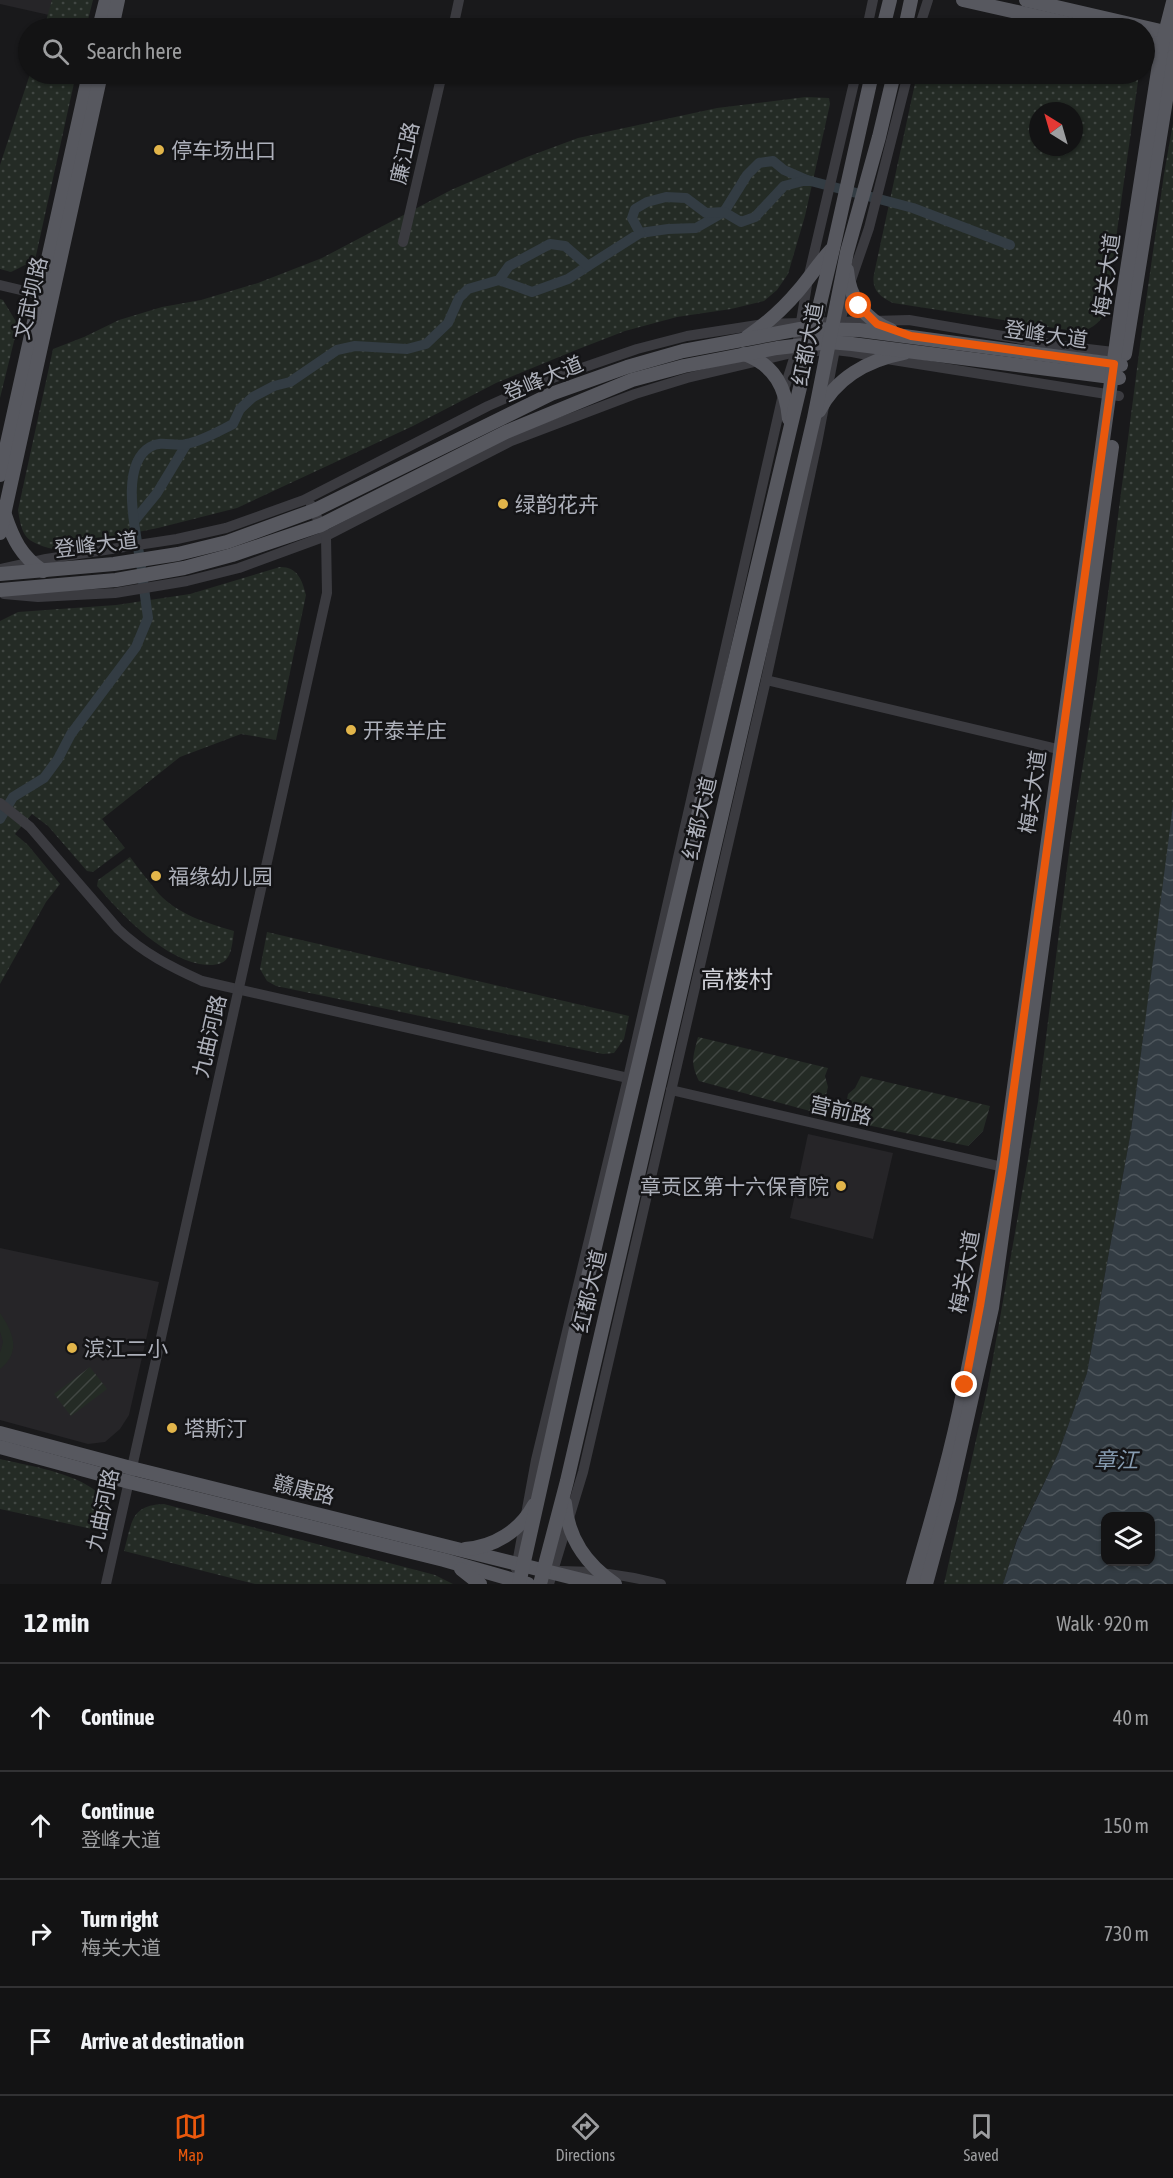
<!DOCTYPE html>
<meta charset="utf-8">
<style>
:root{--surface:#131314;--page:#202022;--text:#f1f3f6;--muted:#9d9ea0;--line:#323234;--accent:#ea580c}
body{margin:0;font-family:"Asap Condensed","Noto Sans SC",sans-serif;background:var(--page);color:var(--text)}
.controls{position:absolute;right:18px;bottom:18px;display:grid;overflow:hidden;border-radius:12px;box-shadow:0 2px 4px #0004}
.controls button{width:54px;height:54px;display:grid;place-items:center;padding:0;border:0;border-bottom:2px solid var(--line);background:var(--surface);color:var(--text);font:30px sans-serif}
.compass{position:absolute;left:1029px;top:102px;width:54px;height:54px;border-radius:50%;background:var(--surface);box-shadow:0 2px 4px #0004;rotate:323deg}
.stop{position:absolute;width:18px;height:18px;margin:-14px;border:4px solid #ea580c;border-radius:50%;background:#fff}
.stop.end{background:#ea580c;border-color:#fff;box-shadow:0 2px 6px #0008}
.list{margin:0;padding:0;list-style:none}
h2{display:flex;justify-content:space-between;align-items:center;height:78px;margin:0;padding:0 24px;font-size:26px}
h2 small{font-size:20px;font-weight:400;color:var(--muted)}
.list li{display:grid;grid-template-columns:39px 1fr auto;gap:18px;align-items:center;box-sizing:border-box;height:108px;padding:0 24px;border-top:2px solid var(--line)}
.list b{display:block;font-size:22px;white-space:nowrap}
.list p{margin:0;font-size:20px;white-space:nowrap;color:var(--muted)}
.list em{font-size:20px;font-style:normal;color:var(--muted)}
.icon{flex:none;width:33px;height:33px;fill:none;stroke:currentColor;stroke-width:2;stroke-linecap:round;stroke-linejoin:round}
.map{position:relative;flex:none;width:1173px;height:1584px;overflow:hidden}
.search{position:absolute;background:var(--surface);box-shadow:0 2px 4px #0004;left:18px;right:18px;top:18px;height:66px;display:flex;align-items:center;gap:15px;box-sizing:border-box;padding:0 21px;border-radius:33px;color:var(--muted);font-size:22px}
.sheet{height:510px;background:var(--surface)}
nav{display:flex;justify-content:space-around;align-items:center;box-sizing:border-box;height:84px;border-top:2px solid var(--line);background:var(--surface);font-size:16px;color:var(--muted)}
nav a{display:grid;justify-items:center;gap:3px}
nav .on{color:var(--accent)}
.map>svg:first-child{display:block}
.built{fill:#262528}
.park{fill:url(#park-dots);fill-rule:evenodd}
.garden{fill:url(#garden-furrows)}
.pitch{fill:#242b25}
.water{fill:url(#water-waves);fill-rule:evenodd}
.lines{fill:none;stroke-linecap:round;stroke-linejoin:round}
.canal{stroke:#333c43;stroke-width:10}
.minor{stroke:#3b3b40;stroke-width:10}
.major{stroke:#57585f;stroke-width:14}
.route{stroke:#ea580c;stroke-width:8}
.poi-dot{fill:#e2b54a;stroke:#141416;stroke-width:2}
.labels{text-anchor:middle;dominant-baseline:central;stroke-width:5;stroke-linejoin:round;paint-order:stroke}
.poi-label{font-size:21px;fill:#adb0ba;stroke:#141416;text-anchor:start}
.street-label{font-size:21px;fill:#adb0ba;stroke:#141416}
.water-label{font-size:22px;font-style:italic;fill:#879cb1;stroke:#141416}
.quarter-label{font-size:24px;fill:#cecfd6;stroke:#141416}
</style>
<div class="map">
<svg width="1173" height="1584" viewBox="0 0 1173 1584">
<defs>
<pattern id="park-dots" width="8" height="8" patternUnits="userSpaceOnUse" patternTransform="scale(1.5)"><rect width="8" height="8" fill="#242b25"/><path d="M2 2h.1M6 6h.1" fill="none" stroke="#414743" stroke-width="1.8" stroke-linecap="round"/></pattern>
<pattern id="garden-furrows" width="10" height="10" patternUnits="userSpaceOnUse" patternTransform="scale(1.5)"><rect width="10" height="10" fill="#242b25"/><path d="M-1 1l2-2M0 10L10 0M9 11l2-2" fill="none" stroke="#414743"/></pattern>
<pattern id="water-waves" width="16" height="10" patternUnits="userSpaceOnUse" patternTransform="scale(1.5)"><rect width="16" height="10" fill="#333c43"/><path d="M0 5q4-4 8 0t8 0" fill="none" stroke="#4e565c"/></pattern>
</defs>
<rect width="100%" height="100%" fill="#19191b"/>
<g class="built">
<path d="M 0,0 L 52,0 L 49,15 L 0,4 Z"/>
<path d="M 808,1134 L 893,1153 L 873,1239 L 790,1218 Z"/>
<path d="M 0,1248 L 159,1282 L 129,1415 L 120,1429 L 105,1442 L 88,1444 L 0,1420 Z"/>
</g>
<g class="park">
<path d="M 52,0 L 93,0 L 86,28 L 44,28 Z"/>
<path d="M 951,18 L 963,18 L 1015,28 L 932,28 Z"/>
<path d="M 30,74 L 76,74 L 35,260 L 11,272 L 0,269 L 0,165 Z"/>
<path d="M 917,74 L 1139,74 L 1106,310 C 1101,322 1093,328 1081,332 L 893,303 C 880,297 871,290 874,274 ZM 1038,111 L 1074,111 L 1074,147 L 1038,147 Z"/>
<path d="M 806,97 L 829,98 L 830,104 L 805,216 L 788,274 L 777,290 L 764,301 L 731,309 L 677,317 L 625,331 L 576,350 L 496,383 L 413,426 L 237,508 L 158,528 L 53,549 C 25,542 22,536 18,510 L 53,349 L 84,337 L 119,320 L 162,307 L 201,300 L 258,283 L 322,258 L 451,190 L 527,157 L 578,138 L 717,108 Z"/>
<path d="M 1173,123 L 1173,805 L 1171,826 L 1131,1131 L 1087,1373 L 1058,1454 L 1017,1539 L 1003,1584 L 944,1584 L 988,1386 L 1038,1102 L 1070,844 L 1097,679 L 1143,322 L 1164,174 Z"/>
<path d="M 0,299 L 3,300 L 18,325 L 0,398 Z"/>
<path d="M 280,567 C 298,567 302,580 306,595 L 276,740 L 241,734 L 180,757 L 102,819 L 125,848 L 93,872 L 87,871 L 48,826 L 32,814 L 15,834 L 28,845 L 60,884 L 46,902 L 0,984 L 0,621 L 18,612 L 116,605 L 190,594 Z"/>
<path d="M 130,857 C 139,869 149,882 159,894 C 179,915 207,923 234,931 C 233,938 232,951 228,957 C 223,965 215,965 207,965 C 166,962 123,916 97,886 L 98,880 Z"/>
<path d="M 267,932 L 629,1016 L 624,1039 L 614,1053 L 603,1054 L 276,986 L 267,981 L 260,969 Z"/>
<path d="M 0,1459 C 29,1466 101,1476 108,1509 C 109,1516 107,1525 106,1532 L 0,1509 Z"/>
<path d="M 164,1504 L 435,1575 L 453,1584 L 255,1584 L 124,1551 C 132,1523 130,1505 164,1504 Z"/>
</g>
<g class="garden">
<path d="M 698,1037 L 828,1068 L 825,1076 L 828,1087 L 821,1114 L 699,1081 C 690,1063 693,1057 698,1037 Z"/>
<path d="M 861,1076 L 990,1106 L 983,1131 L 968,1146 L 843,1120 L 848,1094 L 855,1088 Z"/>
<path d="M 90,1367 L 107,1389 L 71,1416 L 54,1394 Z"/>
</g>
<path class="pitch" d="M 0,1313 C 13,1332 22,1352 0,1369 L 0,1353 L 3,1342 L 0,1331 Z"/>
<path class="water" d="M 1173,805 L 1173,1584 L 1003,1584 L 1017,1540 L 1058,1454 L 1087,1373 L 1131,1131 ZM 1106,1516 L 1150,1516 L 1150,1562 L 1106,1562 Z"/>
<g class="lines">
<g class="canal">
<path d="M 640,233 L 668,229 L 696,228 L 724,212 L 747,175 L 759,163 L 773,161 L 784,170 L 807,180"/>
<path d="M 499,280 L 532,292 L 568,279 L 588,266"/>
<path d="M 135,520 L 157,493 L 186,445"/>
<path d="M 141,566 C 137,536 118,466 150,447 C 162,440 174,447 186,444 C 202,441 219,431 233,424 L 240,409 L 253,397 L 274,386 L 290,382 L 337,350 L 355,346 L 407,349 L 426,344 L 448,323 L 459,298 L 468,289 L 499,280 L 509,266 L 550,244 L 565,246 L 588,266 L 640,233 L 632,218 L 635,209 L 647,202 L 666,197 L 686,198 L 706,213 L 724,212 L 741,222 L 755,217 L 784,186 L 807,180 L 913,208 L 1010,245"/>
<path d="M 0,819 L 13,797 L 44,778 L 58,759 L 71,734 L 136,647 L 148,618 L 143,581"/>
</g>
<g class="minor">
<path d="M 453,28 L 459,0"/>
<path d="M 867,28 L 873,0"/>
<path d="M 919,28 L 928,0"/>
<path d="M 403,242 L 442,74"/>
<path d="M 0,285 L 46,296"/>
<path d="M 0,569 L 46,559 L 177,539 L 226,528 L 304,500 L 488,406 L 547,380 L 637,349 L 687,336 L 764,324 L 909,320 L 1062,346 L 1122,353"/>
<path d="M 4,594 L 38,597 L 115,593 L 187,581 L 239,568 L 326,536 L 511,441 L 635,394 L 687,378 L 796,352 L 835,350 L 852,352 L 893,360 L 1119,396"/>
<path d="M 766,680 L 1066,751"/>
<path d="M 0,803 L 30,827 L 118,929 C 143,953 171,967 202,981 L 628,1078"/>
<path d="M 671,1090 L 1003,1167"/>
<path d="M 516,1569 L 536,1460 L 628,1078 L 784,390 L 796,352 L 808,279 L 856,74"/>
<path d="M 560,1571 C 595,1571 627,1575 661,1584"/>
<path d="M 106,1584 L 327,593 L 326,536 L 311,505"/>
<path d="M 549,1584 L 583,1472 L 766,680 L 817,443 L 840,323 L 849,286 L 869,228 L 908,74"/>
</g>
<g class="major">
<path d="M 963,0 L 1089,28"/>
<path d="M 1026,0 L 1173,34"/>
<path d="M 99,28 L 106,0"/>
<path d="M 112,28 L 118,0"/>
<path d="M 883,28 L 890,0"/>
<path d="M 905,28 L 911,0"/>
<path d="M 1144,41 L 1169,46"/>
<path d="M 847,270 C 849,298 865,320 891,330"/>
<path d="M 747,337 C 766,324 784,308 799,290 C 810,277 819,263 831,250"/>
<path d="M 744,354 C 775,365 786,388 789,419"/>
<path d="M 1125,354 L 1173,57"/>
<path d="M 819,411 C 836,378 868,360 904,353"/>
<path d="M 0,475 L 89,74"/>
<path d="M 5,515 C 13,539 21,556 43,571"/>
<path d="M 0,533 L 101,74"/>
<path d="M 0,574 L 114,564 L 178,554 L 227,542 L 315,510 L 551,394 L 627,367 L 683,351 L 800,329 L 859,330 L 1121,365"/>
<path d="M 0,590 L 116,580 L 184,568 L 232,555 L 321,525 L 506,432 L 632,380 L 684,366 L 777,348 L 829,342 L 852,344 L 1119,378"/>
<path d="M 0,1433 L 131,1468 L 598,1584"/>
<path d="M 0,1447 L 129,1482 L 444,1560 L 528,1584"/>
<path d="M 565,1503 C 568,1539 586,1564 615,1584"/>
<path d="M 465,1549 C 494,1547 520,1531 534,1505"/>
<path d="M 461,1569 L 480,1584"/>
<path d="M 519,1584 L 582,1302 L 833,249 L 872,74"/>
<path d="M 540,1584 L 567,1481 L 814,418 L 847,252 L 879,137 L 894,74"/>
<path d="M 913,1584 C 931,1521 950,1458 963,1393 C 979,1318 991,1243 1003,1167 L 1122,302 L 1162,45 L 1173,2"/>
<path d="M 926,1584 L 949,1499 L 992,1308 L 1112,447"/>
</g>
</g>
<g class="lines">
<path class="route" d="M 859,306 L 877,324 L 911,336 L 1114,364 L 1003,1167 L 980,1306 L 965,1385"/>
</g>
<g class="poi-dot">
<circle cx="159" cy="150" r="6"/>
<circle cx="503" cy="504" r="6"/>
<circle cx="351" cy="730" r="6"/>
<circle cx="156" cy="876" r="6"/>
<circle cx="841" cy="1186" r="6"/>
<circle cx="72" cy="1348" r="6"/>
<circle cx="172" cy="1428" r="6"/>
</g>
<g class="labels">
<g class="poi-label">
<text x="171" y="150">停车场出口</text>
<text x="515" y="504">绿韵花卉</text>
<text x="363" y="730">开泰羊庄</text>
<text x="168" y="876">福缘幼儿园</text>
<text x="829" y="1186" text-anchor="end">章贡区第十六保育院</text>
<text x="84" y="1348">滨江二小</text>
<text x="184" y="1428">塔斯汀</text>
</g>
<g class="street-label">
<text transform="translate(404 153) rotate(-77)">廉江路</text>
<text transform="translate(1106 275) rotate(-82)">梅关大道</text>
<text transform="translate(30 298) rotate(-77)">文武坝路</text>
<text transform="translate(1046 334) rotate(8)">登峰大道</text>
<text transform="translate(807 344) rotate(-79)">红都大道</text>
<text transform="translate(543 378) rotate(-23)">登峰大道</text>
<text transform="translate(96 544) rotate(-7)">登峰大道</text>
<text transform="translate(1032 792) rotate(-82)">梅关大道</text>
<text transform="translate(699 818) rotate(-77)">红都大道</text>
<text transform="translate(209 1036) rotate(-77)">九曲河路</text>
<text transform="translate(841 1110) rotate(13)">营前路</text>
<text transform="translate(964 1272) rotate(-80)">梅关大道</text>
<text transform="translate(589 1291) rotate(-77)">红都大道</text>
<text transform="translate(304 1489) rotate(14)">赣康路</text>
<text transform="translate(102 1510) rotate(-78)">九曲河路</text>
</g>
<g class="water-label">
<text x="1116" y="1460">章江</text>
</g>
<g class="quarter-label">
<text x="737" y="979">高楼村</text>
</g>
</g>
</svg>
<div class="controls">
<button><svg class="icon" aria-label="layers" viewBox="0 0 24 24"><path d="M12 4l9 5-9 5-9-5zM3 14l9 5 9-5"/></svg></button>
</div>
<svg class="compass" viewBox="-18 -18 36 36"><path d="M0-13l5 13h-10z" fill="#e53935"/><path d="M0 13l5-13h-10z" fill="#9d9ea0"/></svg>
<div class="stop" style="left:859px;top:306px"></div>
<div class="stop end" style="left:965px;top:1385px"></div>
<div class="search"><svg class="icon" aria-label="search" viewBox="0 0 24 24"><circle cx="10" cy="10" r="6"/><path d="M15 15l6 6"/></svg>Search here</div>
</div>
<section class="sheet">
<h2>12 min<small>Walk · 920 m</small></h2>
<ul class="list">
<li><svg class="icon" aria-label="ahead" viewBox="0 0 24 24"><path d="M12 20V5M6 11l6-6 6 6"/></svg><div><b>Continue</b></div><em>40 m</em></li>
<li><svg class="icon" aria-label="ahead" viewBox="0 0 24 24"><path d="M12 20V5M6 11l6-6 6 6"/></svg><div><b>Continue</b><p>登峰大道</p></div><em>150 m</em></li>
<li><svg class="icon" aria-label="right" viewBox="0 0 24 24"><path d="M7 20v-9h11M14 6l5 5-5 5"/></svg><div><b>Turn right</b><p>梅关大道</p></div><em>730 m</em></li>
<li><svg class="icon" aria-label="arrive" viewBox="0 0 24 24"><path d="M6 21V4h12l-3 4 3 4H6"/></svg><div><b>Arrive at destination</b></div></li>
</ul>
</section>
<nav>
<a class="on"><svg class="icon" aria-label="map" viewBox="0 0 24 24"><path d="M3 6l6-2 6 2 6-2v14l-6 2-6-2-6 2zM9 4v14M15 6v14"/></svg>Map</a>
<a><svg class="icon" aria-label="directions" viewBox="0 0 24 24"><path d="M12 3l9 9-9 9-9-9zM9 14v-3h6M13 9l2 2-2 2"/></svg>Directions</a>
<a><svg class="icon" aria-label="saved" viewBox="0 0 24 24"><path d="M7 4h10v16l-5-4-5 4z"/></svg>Saved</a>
</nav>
